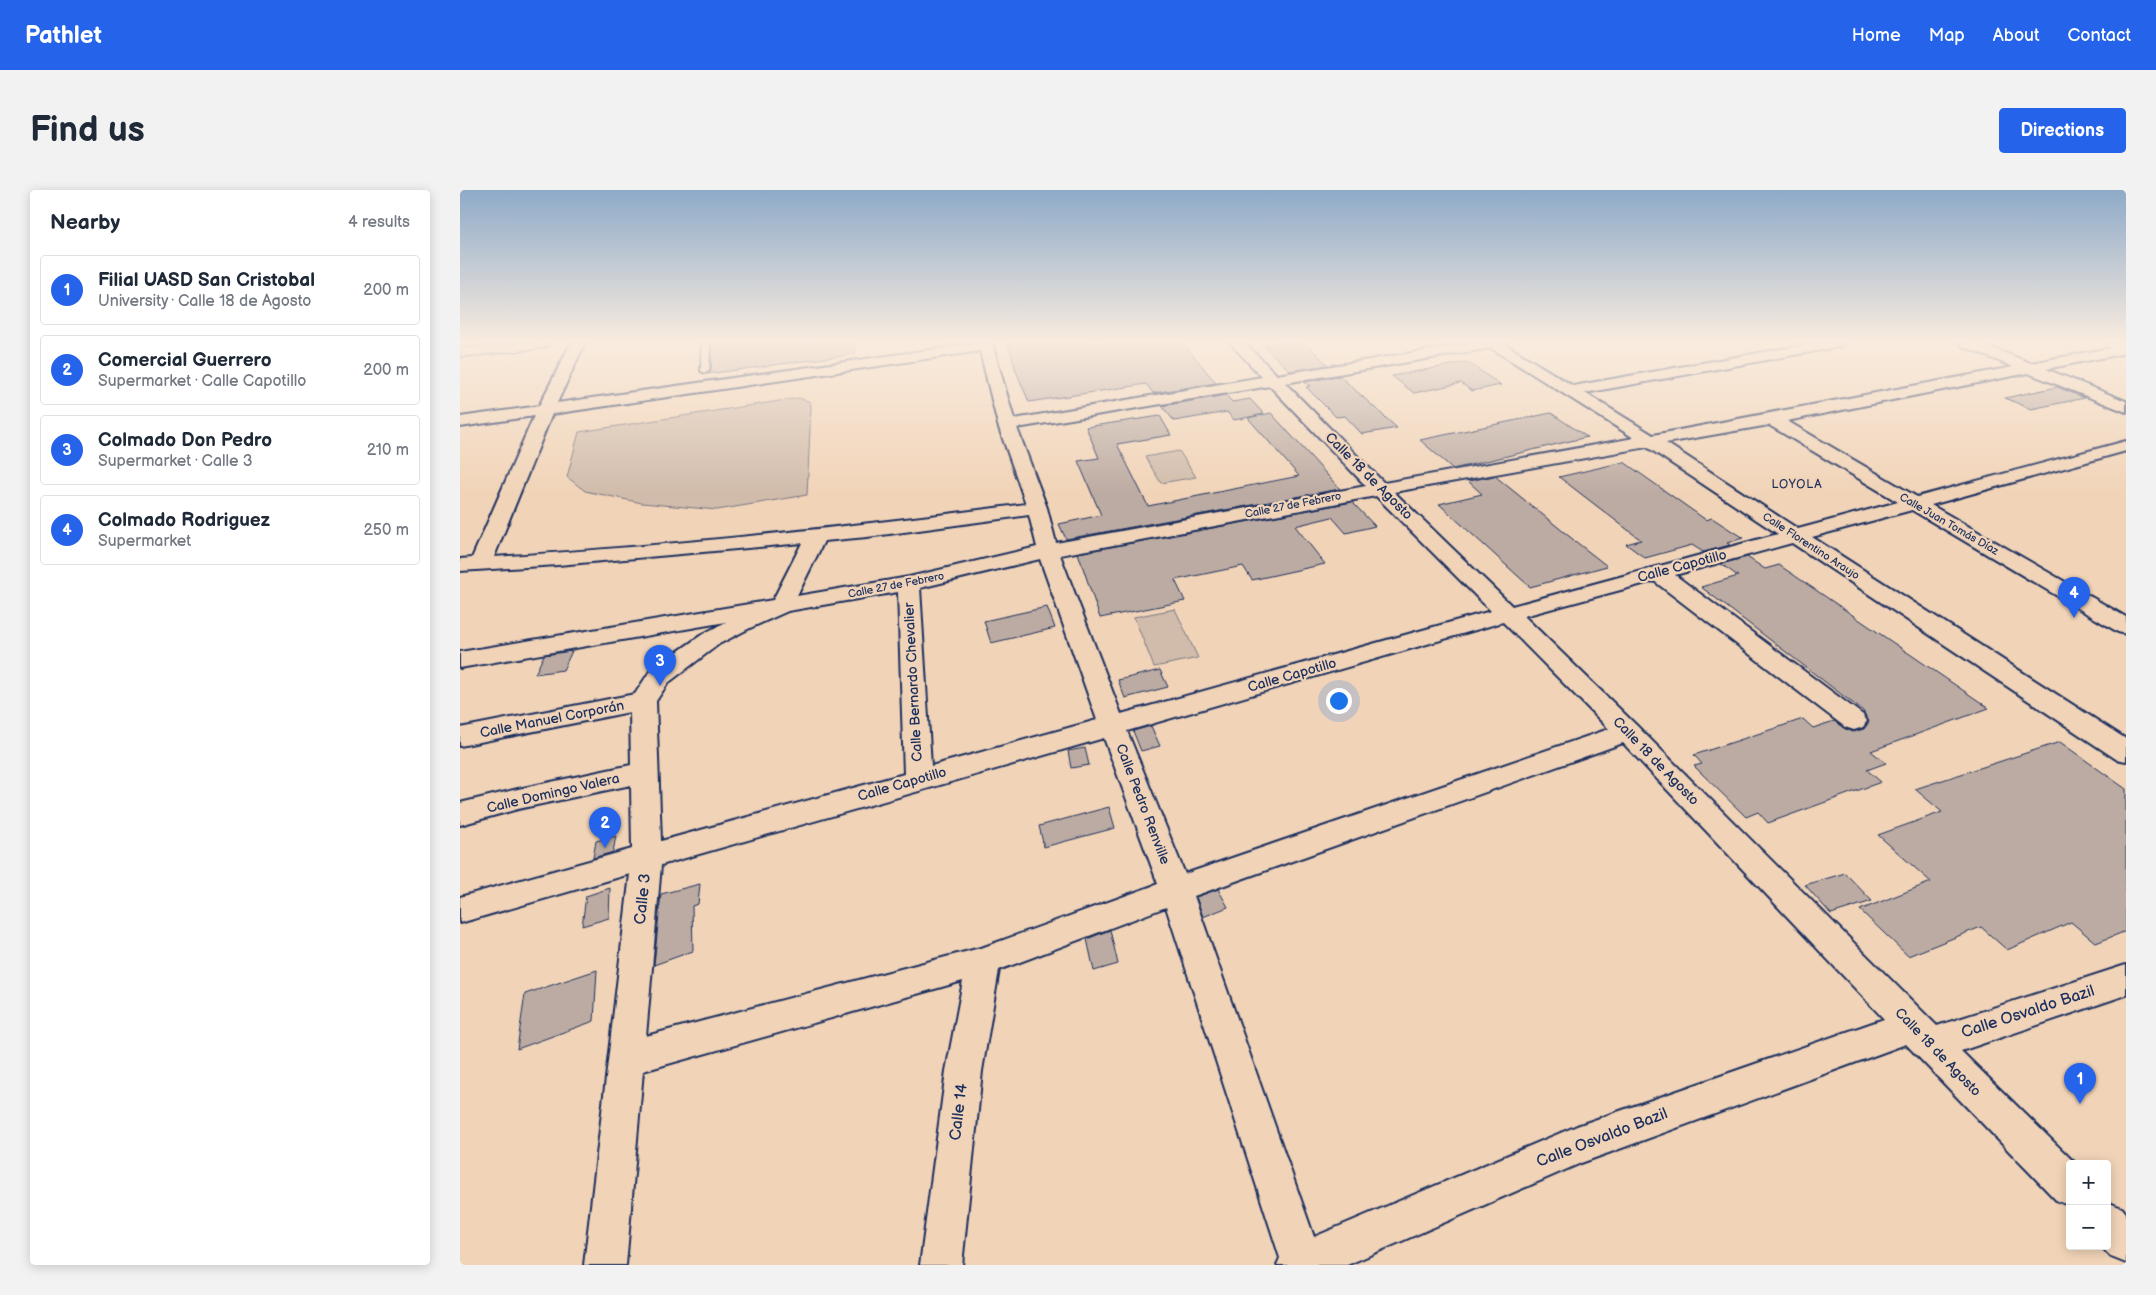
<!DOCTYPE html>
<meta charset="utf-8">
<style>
:root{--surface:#fff;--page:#f2f2f3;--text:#1f2937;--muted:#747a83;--line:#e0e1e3;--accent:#2563eb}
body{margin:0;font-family:"Balsamiq Sans",sans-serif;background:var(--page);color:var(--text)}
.controls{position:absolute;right:15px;bottom:15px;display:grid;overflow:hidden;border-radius:5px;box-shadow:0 2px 12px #0003}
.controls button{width:45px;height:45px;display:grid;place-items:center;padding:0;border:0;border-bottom:1px solid var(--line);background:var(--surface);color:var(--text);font:25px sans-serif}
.you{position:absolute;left:878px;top:510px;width:18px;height:18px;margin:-12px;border:4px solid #fff;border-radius:50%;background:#1a73e8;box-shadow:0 0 0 8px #1a73e833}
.badge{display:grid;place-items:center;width:32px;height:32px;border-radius:50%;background:var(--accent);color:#fff;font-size:16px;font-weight:700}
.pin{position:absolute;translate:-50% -41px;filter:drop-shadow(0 1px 2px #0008)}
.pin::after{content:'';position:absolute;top:26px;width:18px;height:15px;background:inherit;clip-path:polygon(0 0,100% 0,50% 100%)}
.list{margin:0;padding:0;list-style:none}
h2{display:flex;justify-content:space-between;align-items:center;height:65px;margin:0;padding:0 20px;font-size:21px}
h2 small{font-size:16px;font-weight:400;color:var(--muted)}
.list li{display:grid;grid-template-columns:32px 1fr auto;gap:15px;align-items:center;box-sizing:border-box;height:70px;margin:0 10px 10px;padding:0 10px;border:1px solid var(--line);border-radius:5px}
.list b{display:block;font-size:19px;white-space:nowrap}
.list p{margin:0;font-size:16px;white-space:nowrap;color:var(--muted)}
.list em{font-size:16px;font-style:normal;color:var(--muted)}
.map{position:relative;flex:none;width:1666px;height:1075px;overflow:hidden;border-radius:5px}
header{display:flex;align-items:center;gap:30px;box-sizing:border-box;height:70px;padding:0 25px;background:var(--accent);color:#fff}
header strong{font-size:24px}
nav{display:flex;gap:28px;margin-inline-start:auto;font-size:18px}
.intro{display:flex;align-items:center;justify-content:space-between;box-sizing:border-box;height:120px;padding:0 30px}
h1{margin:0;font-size:35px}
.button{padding:12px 22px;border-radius:5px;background:var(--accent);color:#fff;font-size:18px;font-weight:700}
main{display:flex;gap:30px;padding:0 30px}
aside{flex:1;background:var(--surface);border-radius:5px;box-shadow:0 2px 12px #0003}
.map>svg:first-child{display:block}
.green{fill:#d1bcab;stroke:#767684}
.building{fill:#bcaba2;stroke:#1b2f5e}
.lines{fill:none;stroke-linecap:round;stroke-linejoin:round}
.lane-casing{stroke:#1b2f5e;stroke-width:4}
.street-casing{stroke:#1b2f5e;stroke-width:4}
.secondary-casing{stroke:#1b2f5e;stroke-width:3}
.lane{fill:#f1d4b8;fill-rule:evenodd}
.street{fill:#f1d4b8;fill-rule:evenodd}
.secondary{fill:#f1d4b8;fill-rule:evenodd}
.labels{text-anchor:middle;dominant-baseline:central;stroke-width:4.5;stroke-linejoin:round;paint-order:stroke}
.far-street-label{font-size:11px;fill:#1b2f5e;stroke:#f1d4b8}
.far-neighbourhood-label{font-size:12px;letter-spacing:1px;fill:#1b2f5e;stroke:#f1d4b8}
.street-label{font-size:14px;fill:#1b2f5e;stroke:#f1d4b8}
.near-street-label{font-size:16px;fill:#1b2f5e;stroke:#f1d4b8}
</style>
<header>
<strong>Pathlet</strong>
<nav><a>Home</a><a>Map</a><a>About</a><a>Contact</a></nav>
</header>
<div class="intro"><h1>Find us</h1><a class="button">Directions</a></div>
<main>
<aside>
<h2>Nearby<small>4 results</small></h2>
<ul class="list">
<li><span class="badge">1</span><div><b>Filial UASD San Cristobal</b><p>University · Calle 18 de Agosto</p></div><em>200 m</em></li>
<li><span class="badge">2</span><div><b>Comercial Guerrero</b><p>Supermarket · Calle Capotillo</p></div><em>200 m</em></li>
<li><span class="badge">3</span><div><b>Colmado Don Pedro</b><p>Supermarket · Calle 3</p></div><em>210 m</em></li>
<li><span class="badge">4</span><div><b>Colmado Rodriguez</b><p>Supermarket</p></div><em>250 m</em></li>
</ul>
</aside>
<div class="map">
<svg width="1666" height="1075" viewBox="0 0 1666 1075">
<rect width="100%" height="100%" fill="#f1d4b8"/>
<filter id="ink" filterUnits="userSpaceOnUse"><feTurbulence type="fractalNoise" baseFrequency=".02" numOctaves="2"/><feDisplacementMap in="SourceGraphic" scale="10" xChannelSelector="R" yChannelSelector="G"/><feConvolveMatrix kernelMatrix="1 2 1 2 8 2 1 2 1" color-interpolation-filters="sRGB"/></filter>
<g filter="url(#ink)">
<g class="green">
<path d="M 339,208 L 350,212 L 351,217 L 347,305 L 257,320 L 182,313 L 125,301 L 107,287 L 119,242 Z"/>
<path d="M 719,261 L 736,287 L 701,293 L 685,267 Z"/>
<path d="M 715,419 L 738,468 L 694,477 L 674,427 Z"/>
</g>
<g class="building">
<path d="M 252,153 L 395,153 L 395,164 L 247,184 L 251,181 Z"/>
<path d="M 548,153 L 723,153 L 756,193 L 693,203 L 686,194 L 569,212 L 556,181 Z"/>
<path d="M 821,153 L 845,153 L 868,175 L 830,181 L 803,155 Z"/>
<path d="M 1007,172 L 1041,195 L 1012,201 L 1001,193 L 954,203 L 932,186 Z"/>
<path d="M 880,186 L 893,198 L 937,238 L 902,244 L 885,226 L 876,227 L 846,197 L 850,196 L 844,192 Z"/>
<path d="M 1597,197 L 1625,208 L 1571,219 L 1545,208 Z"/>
<path d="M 766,205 L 772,212 L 790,209 L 804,224 L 774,230 L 767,222 L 714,231 L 702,216 Z"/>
<path d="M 811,223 L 880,299 L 606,349 L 599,334 L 641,325 L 618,271 L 639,268 L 626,237 L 700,226 L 711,245 L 657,254 L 688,316 L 839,286 L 788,228 Z"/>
<path d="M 1091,223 L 1127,247 L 993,279 L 960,250 Z"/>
<path d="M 1164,272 L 1246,330 L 1252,328 L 1283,348 L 1267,353 L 1270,355 L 1243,362 L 1232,355 L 1185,368 L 1166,354 L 1181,350 L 1099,287 Z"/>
<path d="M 1035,286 L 1115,351 L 1147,376 L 1070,397 L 979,314 L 1022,304 L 1008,291 Z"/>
<path d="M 892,312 L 915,336 L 886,343 L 872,327 L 835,336 L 865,374 L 792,390 L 783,376 L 715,390 L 725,411 L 640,428 L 618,363 Z"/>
<path d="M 1287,367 L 1305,379 L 1319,375 L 1529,518 L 1411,561 L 1426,573 L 1407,580 L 1421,592 L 1308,633 L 1298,622 L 1286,627 L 1234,576 L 1242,574 L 1234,565 L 1343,529 L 1353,538 L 1374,531 L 1384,538 L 1393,542 L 1404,539 L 1409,532 L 1403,521 L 1241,397 L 1278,386 L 1261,374 Z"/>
<path d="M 587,417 L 595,438 L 531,453 L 524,431 Z"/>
<path d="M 112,461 L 103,480 L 75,484 L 84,465 Z"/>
<path d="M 700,480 L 708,497 L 665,508 L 658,490 Z"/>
<path d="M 691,536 L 700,556 L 681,561 L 673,541 Z"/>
<path d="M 1600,552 L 1666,599 L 1666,741 L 1636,753 L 1611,732 L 1547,760 L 1521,737 L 1448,766 L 1400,720 L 1471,692 L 1418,645 L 1482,622 L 1455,599 Z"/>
<path d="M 625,558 L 629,575 L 611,578 L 608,561 Z"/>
<path d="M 649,617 L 655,638 L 584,657 L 579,636 Z"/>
<path d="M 156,646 L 153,662 L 133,668 L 136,651 Z"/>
<path d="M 1385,683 L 1412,711 L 1371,724 L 1345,695 Z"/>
<path d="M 240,694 L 238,714 L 232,716 L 233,761 L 194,775 L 201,704 Z"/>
<path d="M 150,698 L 149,728 L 122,736 L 126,706 Z"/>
<path d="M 758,699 L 768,717 L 743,727 L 736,707 Z"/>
<path d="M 650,740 L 658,774 L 634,781 L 627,749 Z"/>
<path d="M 137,780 L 134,831 L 57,859 L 65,804 Z"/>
</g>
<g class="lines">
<defs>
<path id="lane" d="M 242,153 L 250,153 L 249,181 L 245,183 L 241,181 Z"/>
<g id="street">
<path d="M 111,153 L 125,153 L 97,213 L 518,153 L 532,153 L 554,229 L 802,187 L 770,153 L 785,153 L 817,185 L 1012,153 L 1043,153 L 1113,196 L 1355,153 L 1385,153 L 1383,156 L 1378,157 L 1125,203 L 1193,245 L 1553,177 L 1502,156 L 1500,153 L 1519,153 L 1571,173 L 1666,155 L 1666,163 L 1586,179 L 1666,211 L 1666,222 L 1568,183 L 1327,231 L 1457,307 L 1666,251 L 1666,261 L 1471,315 L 1666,427 L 1666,444 L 1658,442 L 1452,320 L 1352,347 L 1666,549 L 1666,571 L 1656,569 L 1332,353 L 1215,385 L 1403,525 L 1407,531 L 1403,537 L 1394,540 L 1385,537 L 1194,391 L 1064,426 L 1177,536 L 1477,836 L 1666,775 L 1666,805 L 1501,861 L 1616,974 L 1610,974 L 1610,1016 L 1596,1010 L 1446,854 L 1121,973 L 887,1075 L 817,1075 L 820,1068 L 706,717 L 539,780 L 522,881 L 502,1075 L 460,1075 L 486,881 L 503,791 L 183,881 L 166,1075 L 124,1075 L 170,684 L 0,733 L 0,707 L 172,659 L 171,595 L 58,619 L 0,635 L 0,613 L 58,599 L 171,575 L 170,522 L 0,556 L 0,538 L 175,504 L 190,481 L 243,444 L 266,432 L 0,478 L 0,462 L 313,410 L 342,353 L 98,375 L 0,381 L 0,369 L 12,368 L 74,226 L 0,237 L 0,227 L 79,216 ZM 1031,158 L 1174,248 L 924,293 L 825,193 ZM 520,161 L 538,235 L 566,314 C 389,337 212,356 34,367 L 92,224 ZM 810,196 L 906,296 L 596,353 L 587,318 L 557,238 ZM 1309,235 L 1438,312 L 1338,339 L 1206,253 ZM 1187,257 L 1318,344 L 1052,416 L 934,302 ZM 916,306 L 1031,421 L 661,524 L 600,365 ZM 569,325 L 577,357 L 449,387 L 337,406 L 364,351 L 407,347 ZM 580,369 L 637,530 L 471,576 L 460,398 ZM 438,402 L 444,584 L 201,651 L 196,511 L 208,493 L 259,454 L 290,438 L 328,421 ZM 1043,432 L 1149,539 L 725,684 L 667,541 ZM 644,548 L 698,694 L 524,757 L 186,846 L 201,675 ZM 1163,553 L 1424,829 L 1117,936 L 854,1047 L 734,706 Z"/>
<path d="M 1647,1012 L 1662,1018 L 1666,1023 L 1666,1073 L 1651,1067 L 1641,1056 L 1647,1056 Z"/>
</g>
<g id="secondary">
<path d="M 49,153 L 91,153 L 88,156 L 83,158 L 0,167 L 0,159 Z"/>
<path d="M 1644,153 L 1666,153 L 1666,163 L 1647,156 Z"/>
</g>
</defs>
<use href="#lane" class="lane-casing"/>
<use href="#street" class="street-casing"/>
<use href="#secondary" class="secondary-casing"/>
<use href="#lane" class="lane"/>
<use href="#street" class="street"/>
<use href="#secondary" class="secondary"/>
</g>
</g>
<linearGradient id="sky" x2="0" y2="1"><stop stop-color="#8eaac8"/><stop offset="0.5" stop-color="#f9ecdf"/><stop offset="1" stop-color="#f9ecdf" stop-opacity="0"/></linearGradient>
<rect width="1666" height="303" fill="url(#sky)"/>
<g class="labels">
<g class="far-street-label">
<text transform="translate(833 315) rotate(-11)">Calle 27 de Febrero</text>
<text transform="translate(1489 334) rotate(30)">Calle Juan Tomás Díaz</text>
<text transform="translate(1351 356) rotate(33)">Calle Florentino Araujo</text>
<text transform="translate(436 395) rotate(-11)">Calle 27 de Febrero</text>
</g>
<g class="far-neighbourhood-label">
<text x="1337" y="294">LOYOLA</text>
</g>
<g class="street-label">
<text transform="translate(909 286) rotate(45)">Calle 18 de Agosto</text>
<text transform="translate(1222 376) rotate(-15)">Calle Capotillo</text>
<text transform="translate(832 485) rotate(-16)">Calle Capotillo</text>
<text transform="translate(453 492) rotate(-93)">Calle Bernardo Chevalier</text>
<text transform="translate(92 529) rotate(-11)">Calle Manuel Corporán</text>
<text transform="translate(1196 571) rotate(46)">Calle 18 de Agosto</text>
<text transform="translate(442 594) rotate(-16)">Calle Capotillo</text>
<text transform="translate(93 603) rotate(-13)">Calle Domingo Valera</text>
<text transform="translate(683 614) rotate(69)">Calle Pedro Renville</text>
<text transform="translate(1478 862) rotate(46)">Calle 18 de Agosto</text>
</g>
<g class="near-street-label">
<text transform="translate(183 709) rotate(-84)">Calle 3</text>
<text transform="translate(1568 822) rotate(-18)">Calle Osvaldo Bazil</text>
<text transform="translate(499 922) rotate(-83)">Calle 14</text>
<text transform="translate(1142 948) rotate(-21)">Calle Osvaldo Bazil</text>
</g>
</g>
</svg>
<div class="controls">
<button>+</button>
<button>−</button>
</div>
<div class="you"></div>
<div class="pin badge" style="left:1620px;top:914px">1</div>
<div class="pin badge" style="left:145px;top:658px">2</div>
<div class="pin badge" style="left:200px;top:496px">3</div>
<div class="pin badge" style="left:1614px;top:428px">4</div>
</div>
</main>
